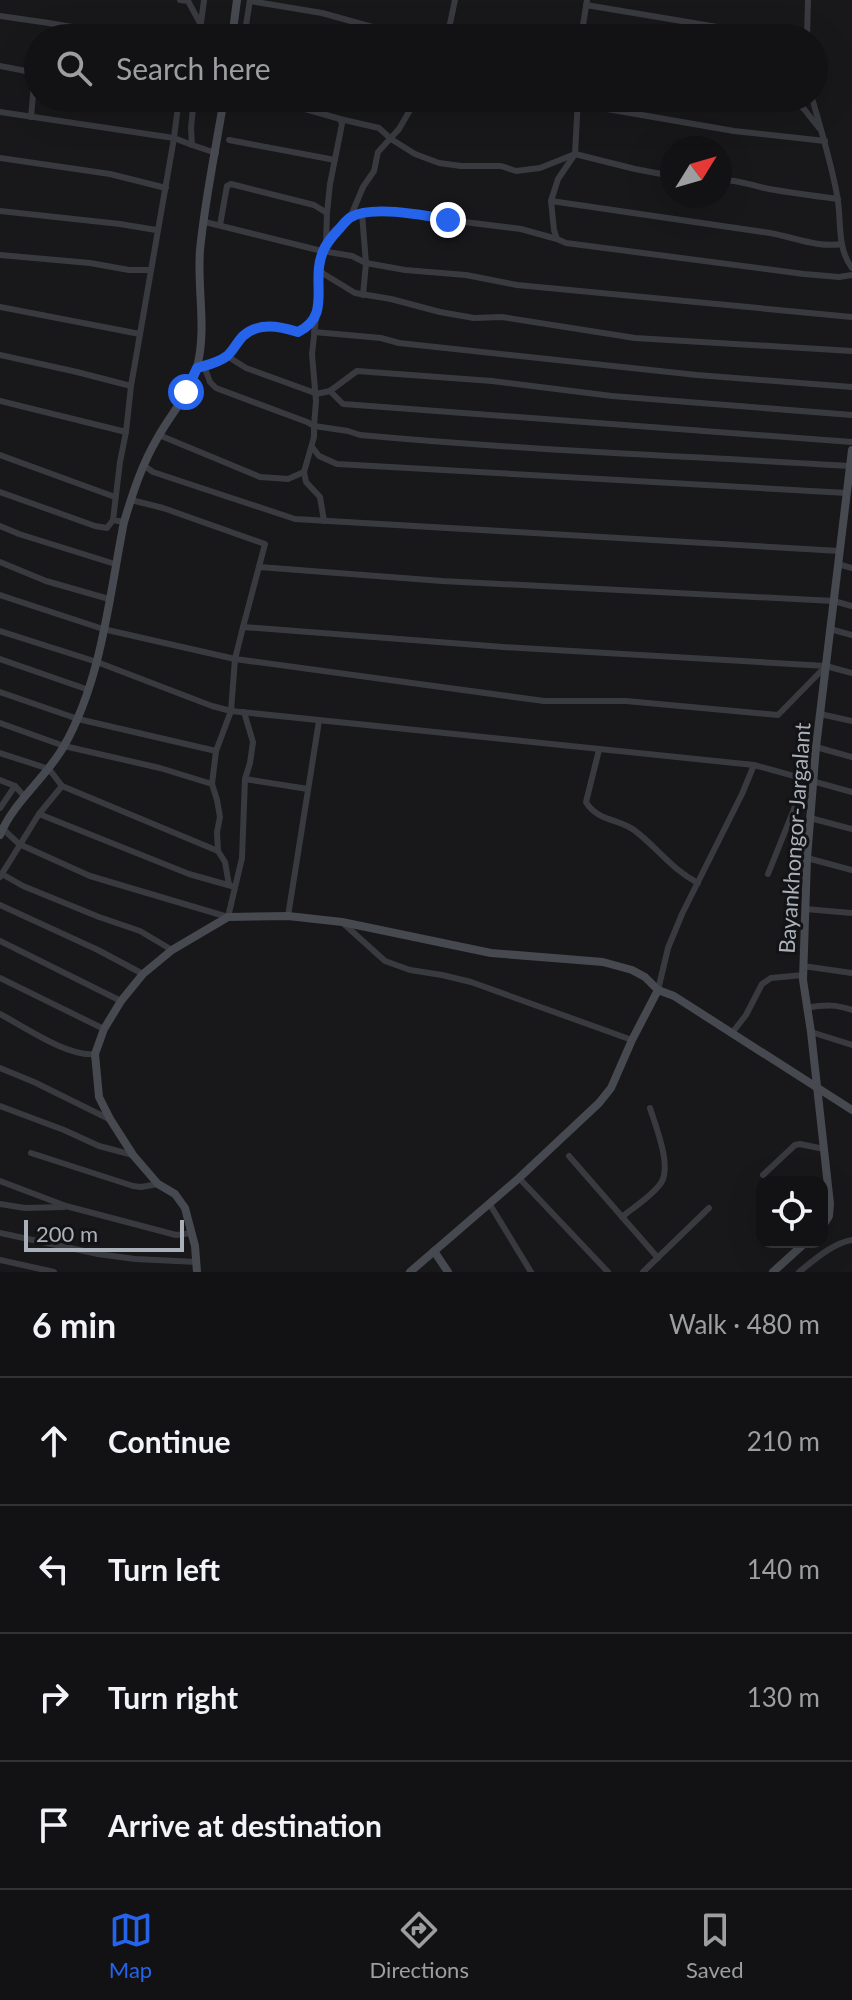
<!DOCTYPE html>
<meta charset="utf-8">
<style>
:root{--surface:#121214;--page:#1f2022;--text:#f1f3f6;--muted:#9c9ea0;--line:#313234;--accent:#2563eb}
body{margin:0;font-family:Lato,sans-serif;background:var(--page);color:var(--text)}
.controls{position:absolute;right:24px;bottom:24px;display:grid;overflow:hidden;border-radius:16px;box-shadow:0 8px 32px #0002}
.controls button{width:72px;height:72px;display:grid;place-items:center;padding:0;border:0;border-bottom:2px solid var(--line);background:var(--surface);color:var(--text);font:40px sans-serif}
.compass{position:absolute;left:660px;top:136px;width:72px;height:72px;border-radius:50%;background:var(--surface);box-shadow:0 8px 32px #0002;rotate:53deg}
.scale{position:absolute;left:24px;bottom:20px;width:160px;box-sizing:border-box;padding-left:8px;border:4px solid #aab0ba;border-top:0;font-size:22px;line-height:28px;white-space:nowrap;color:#aab0ba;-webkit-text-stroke:6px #131315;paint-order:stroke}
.stop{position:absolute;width:24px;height:24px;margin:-18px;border:6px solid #2563eb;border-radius:50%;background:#fff}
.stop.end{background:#2563eb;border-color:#fff;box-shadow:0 2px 8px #0008}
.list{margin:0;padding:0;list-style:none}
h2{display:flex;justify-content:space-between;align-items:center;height:104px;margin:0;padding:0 32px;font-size:34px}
h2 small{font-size:26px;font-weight:400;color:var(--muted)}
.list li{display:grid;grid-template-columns:52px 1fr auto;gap:24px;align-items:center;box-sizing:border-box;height:128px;padding:0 32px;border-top:2px solid var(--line)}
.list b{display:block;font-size:30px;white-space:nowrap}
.list em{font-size:26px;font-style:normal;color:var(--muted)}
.icon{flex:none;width:44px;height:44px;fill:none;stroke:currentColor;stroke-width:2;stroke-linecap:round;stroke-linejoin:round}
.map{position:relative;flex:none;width:852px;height:1272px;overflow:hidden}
.search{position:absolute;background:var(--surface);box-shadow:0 8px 32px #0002;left:24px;right:24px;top:24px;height:88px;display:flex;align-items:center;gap:20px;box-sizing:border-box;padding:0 28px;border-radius:44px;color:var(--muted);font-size:30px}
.sheet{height:616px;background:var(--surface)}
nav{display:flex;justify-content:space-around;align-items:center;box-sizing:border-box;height:112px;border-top:2px solid var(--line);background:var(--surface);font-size:22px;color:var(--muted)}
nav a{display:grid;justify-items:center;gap:4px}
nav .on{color:var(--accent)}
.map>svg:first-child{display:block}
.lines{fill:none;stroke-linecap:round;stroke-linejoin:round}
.street{stroke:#393a3f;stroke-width:6}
.secondary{stroke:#46494f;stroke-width:8}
.route{stroke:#2563eb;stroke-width:10}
.labels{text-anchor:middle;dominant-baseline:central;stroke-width:6;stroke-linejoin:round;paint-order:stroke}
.street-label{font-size:22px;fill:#aab0ba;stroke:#131315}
</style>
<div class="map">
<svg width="852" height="1272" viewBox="0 0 852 1272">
<rect width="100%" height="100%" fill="#18181a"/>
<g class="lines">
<g class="street">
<path d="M 180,0 L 188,1 L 200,23"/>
<path d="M 250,1 L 322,13 L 412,38"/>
<path d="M 586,5 L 783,38"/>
<path d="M 0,16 L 49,23 L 136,38"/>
<path d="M 199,38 L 204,0"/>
<path d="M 244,38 L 250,0"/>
<path d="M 447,38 L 455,0"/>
<path d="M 581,38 L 587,0"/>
<path d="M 807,38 L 808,0"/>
<path d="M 0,66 L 36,73"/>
<path d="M 179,98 L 174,138 L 192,145"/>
<path d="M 194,98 L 191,128 L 192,145 L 216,153"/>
<path d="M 267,98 L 340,119 L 342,124 L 330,184 L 327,213"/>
<path d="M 578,98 L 575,154 L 558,179 L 551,201 L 554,230 L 557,239 L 566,243 L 804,274 L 839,277 L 852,275"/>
<path d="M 792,98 L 804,109 L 819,128"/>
<path d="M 812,98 C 821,130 831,162 837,195 C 842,219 836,247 852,268"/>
<path d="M 578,104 L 734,131 L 825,141"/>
<path d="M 0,112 L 174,138 L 131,386 L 126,432 L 120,462 L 113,520 L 124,522"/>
<path d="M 31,117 L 35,73"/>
<path d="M 340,119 L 379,128 L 391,139 L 415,154 L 439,163 L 461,166 L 501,166 L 516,171 L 540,168 L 575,154 L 635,169 L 672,176"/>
<path d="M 229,140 L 335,160"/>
<path d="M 0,158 L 110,174 L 166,188"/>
<path d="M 720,180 C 737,179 753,186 769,189 C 792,193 815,196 838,199"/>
<path d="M 551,201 C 624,212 697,223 770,233 C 793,237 818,248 842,244"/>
<path d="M 0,211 L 120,224 L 156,230"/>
<path d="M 362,214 L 366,263 L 363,295"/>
<path d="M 350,218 L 362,214 L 409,212 L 448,220 L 521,229 L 557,239"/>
<path d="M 205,222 L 322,251 L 352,256 L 366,263 L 405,270 L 466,275 L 517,285 L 852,317"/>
<path d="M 220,225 L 227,186 L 231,184 L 314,205 L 327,213 L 326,243"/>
<path d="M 0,255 L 90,263 L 129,270 L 151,270"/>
<path d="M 319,271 L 355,293 L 391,299 L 440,312 L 474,318 L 502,317 L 635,338 L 852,351"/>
<path d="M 0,307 L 140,334"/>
<path d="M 316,318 L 312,354 L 316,401 L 314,426 L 348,431 L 360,435 C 523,450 686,456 850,466"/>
<path d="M 314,332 L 381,338 L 399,343 L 697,375 L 852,387"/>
<path d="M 0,355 L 77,372 L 131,386"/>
<path d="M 227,356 L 246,368 L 315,393"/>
<path d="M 204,366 L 210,382 L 216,388 L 307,422 L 314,426 L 314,437 L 304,472 L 306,482 L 320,497 L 324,521"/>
<path d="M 197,368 C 207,366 218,363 227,356 C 233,351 237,342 243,336 C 259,322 279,327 298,332 L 305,328 L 316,318 L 319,299 L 319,271 L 322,251 L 326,243 L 350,218 L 363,187 L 374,171 L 378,152 L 399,129 L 417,98"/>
<path d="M 330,391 L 343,404 L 852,442"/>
<path d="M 316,394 L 330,391 L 357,371 L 492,381 L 612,396 L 852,415"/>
<path d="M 0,401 L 126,432"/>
<path d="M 159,435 L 260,477 L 288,479 L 304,472"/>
<path d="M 312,447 L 319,456 L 337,464 L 847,493"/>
<path d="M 0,455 L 115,497"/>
<path d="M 143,465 L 153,472 L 295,519 L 840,551"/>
<path d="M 0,492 L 95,526 L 107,528 L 113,520"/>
<path d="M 131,500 L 163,508 L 265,544 L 243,627"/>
<path d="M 0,526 L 19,534 L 115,564"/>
<path d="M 0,562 L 46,581 L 109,599"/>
<path d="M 838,564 L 852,568"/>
<path d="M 259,567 L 442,581 L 834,601 L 852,606"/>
<path d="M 0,595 L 103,629 L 235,659 L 544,701 L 626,701 L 778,715 L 826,666"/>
<path d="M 830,629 L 852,635"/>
<path d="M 0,631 L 97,662 L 212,706 L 231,711 L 754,765 L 852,792"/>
<path d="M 0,659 L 89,690"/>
<path d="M 0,692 L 78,719 L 216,751 L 212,784 L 217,800 L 220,817 L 217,832 L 218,851"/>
<path d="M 820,714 L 852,721"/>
<path d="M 0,723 L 64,746 L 160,768 L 212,784"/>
<path d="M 816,747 L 852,757"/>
<path d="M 599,750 L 586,802 C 597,821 619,819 634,830 C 658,848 671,869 698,883"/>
<path d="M 216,751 L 231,711 L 235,659 L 243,627 L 503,647 L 826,666 L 852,673"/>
<path d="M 0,753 L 49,769 L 62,786 L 218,851 L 225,862 L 229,885"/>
<path d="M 245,779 L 308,789"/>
<path d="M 0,780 L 15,786 L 25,797"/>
<path d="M 0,808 L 15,786"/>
<path d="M 39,814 L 62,786"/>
<path d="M 810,818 L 852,829"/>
<path d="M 3,829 L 19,844 L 90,876 L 228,917 L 242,858 L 245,779 L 250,763 L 253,742 L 244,712"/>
<path d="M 807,858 L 852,870"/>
<path d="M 2,874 L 23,886 L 99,917 L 140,931 L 172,950"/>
<path d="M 768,874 L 806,779"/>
<path d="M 0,877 L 39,814 L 189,874 L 235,887"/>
<path d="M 0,905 L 98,950 L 143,974"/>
<path d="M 805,909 L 852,913"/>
<path d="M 288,916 L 319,721"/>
<path d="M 344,924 L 385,961 L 410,970 L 442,975 L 471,982 L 632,1040"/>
<path d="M 0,941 L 121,1001"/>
<path d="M 803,966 L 852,973"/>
<path d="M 0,978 L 104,1029"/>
<path d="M 658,990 L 668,948 L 682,914 L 742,794 L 754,765"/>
<path d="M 807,1008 C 823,1005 836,1004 852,1010"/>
<path d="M 0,1014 C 25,1027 67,1057 95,1054"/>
<path d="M 811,1032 L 852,1045"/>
<path d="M 732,1033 L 746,1015 L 762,984 L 771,978 L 803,975"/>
<path d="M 0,1068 L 34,1082 L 109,1119"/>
<path d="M 0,1106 L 64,1130 L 99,1146 L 133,1155"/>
<path d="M 31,1153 L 133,1186 L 141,1187 L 158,1184"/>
<path d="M 569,1156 L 658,1258"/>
<path d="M 763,1175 L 795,1145 L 800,1144 L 824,1149"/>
<path d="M 519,1178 L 608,1272"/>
<path d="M 0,1181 L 66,1206 L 176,1235 L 192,1233"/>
<path d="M 489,1203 L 531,1272"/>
<path d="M 0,1204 L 25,1208 L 64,1207"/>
<path d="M 622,1217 C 634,1207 652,1196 661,1183 C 672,1166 656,1127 650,1108"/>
<path d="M 0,1233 L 98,1254 L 135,1259 L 197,1262"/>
<path d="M 0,1260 L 54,1272"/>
<path d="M 643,1272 L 709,1208"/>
<path d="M 799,1272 C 814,1260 833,1243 852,1240"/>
</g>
<g class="secondary">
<path d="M 232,38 L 237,0"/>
<path d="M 0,835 C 14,801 46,778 64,746 C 102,679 109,597 124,522 C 133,492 142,464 158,437 C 171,414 190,393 197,367 C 207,329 197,289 200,250 C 205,199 216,148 224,98"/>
<path d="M 822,1227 L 829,1216 L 830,1204 L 811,1032 L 803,980 L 807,858 L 816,747 L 852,450"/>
<path d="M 434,1251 L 448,1272"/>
<path d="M 197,1272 L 195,1246 L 185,1208 L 175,1194 L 158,1184 L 133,1155 L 110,1119 L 99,1097 L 95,1054 L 104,1029 L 121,1001 L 143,974 L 172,950 L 228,917 L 288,916 L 342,922 L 491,953 L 603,962 L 632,970 L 645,977 L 658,990"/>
<path d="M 410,1272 L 519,1178 L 599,1103 L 611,1088 L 632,1040 L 658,990 L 674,996 L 852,1110"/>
<path d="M 773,1272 L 806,1242"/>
</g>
</g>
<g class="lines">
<path class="route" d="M 186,392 L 197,368 C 207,365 218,363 227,356 C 233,351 237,342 243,336 C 259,322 279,326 298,332 C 327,318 316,293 319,267 C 321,251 327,242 338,230 C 342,226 346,220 351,217 C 373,205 424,215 448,220"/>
</g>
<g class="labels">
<g class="street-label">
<text transform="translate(794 838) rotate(-86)">Bayankhongor-Jargalant</text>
</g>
</g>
</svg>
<div class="controls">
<button><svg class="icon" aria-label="locate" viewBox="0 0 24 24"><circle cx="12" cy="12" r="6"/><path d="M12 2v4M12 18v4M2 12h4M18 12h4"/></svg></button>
</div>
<svg class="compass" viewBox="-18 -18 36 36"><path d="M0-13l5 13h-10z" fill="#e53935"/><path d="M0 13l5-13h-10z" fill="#9c9ea0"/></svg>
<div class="scale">200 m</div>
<div class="stop" style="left:186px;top:392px"></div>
<div class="stop end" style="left:448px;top:220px"></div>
<div class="search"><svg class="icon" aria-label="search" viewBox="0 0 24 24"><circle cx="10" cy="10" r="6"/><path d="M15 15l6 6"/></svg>Search here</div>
</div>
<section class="sheet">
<h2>6 min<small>Walk · 480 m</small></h2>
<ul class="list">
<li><svg class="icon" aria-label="ahead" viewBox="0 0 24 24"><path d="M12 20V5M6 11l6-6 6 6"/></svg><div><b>Continue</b></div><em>210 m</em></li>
<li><svg class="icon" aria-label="left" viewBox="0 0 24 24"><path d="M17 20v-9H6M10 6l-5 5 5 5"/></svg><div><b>Turn left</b></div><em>140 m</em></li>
<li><svg class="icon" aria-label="right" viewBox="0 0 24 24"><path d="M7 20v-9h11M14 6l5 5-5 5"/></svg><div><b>Turn right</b></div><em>130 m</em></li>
<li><svg class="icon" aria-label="arrive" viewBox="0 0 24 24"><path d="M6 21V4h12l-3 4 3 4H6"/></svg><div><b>Arrive at destination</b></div></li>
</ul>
</section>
<nav>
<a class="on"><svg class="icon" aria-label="map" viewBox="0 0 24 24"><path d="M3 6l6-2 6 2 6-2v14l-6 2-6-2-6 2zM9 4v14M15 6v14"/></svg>Map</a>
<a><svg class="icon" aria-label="directions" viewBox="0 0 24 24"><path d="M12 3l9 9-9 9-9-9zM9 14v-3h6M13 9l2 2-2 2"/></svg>Directions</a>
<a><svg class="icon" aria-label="saved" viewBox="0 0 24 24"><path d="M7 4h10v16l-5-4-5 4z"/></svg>Saved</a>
</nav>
